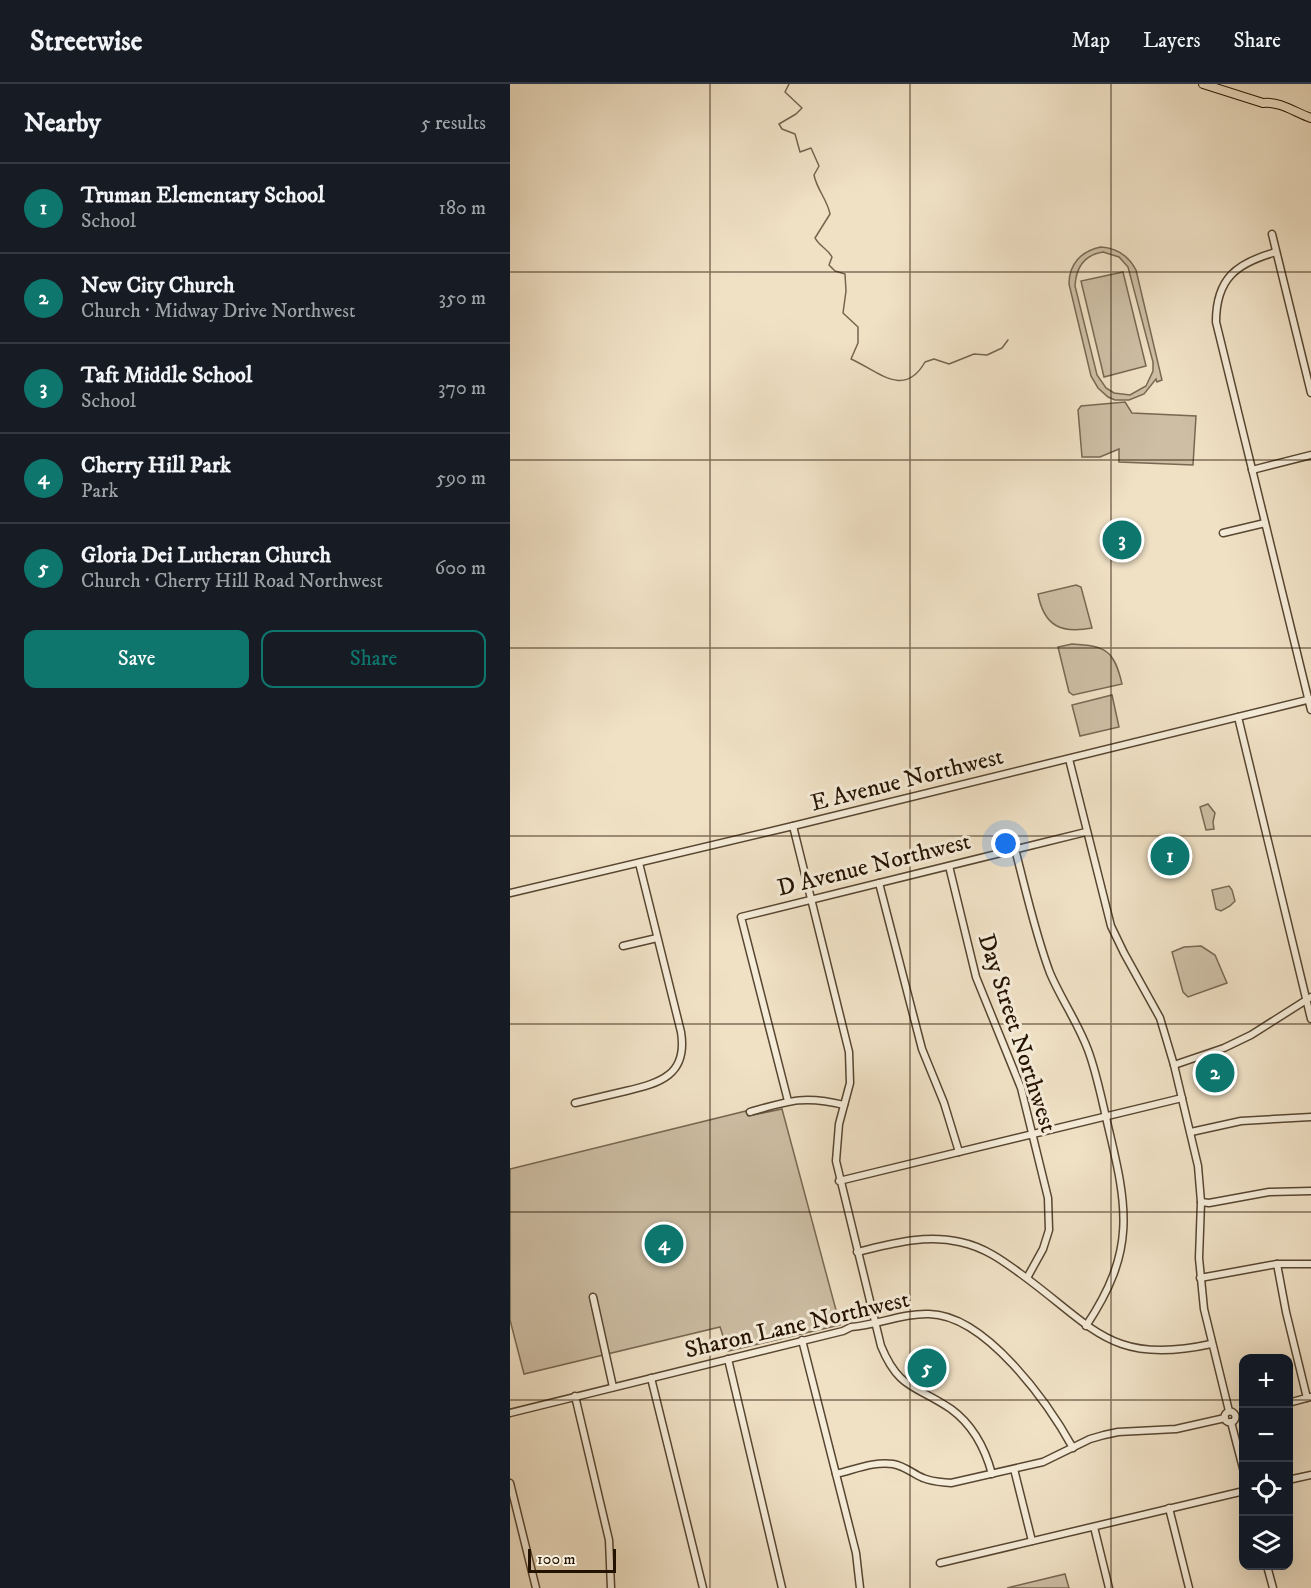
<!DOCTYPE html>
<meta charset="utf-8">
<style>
:root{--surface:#171b24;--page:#242831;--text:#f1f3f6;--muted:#9ea1a6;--line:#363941;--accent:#0f766e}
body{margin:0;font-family:"IM FELL DW Pica",serif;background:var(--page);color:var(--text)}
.controls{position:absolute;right:18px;bottom:18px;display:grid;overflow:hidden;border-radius:12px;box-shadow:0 6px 24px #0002}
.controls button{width:54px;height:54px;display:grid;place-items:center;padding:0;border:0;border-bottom:2px solid var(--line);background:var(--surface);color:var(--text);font:30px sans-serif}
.scale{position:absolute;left:18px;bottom:15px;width:88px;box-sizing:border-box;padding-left:6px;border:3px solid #241200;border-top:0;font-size:16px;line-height:21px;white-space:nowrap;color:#241200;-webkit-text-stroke:4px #f5ecd9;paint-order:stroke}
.you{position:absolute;left:496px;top:760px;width:21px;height:21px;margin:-15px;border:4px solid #fff;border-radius:50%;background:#1a73e8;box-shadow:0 0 0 9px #1a73e833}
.badge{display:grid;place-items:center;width:39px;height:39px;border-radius:50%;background:var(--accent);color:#fff;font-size:20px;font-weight:700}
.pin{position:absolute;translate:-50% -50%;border:3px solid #fff;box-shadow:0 2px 6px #0006}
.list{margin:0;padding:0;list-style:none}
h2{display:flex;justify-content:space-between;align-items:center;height:78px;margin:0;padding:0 24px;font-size:26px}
h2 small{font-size:20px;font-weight:400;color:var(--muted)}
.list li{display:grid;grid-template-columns:39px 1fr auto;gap:18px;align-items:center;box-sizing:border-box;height:90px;padding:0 24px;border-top:2px solid var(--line)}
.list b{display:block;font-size:22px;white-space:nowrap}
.list p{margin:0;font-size:20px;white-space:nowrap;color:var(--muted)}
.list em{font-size:20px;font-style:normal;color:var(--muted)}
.actions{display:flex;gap:12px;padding:18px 24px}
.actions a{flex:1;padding:14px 0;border:2px solid var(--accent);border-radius:12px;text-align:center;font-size:21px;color:var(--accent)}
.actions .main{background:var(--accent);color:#fff}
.icon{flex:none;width:33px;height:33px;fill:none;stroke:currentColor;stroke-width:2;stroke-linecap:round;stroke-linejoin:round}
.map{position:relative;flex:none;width:801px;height:1504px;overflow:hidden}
header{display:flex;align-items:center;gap:36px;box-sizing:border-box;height:84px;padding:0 30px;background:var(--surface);border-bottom:2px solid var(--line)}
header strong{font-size:28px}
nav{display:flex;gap:33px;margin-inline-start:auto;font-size:21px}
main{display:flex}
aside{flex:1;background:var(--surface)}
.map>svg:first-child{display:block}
.green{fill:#cdbea4;stroke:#786852;stroke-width:1.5;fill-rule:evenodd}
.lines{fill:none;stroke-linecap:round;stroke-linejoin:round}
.stream{stroke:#75644e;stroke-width:1.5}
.minor-casing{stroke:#574631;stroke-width:9}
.major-casing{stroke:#241200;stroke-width:10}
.minor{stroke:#f5ecd9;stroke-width:6}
.major{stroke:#f0e1c5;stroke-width:8}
.grid{fill:none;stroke:#241200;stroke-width:1.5;stroke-opacity:0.55}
.labels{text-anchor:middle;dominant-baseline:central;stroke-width:6;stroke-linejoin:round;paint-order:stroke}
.street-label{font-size:24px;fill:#241200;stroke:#f5ecd9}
</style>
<header>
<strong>Streetwise</strong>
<nav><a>Map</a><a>Layers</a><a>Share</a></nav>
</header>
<main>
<aside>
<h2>Nearby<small>5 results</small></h2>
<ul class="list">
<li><span class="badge">1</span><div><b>Truman Elementary School</b><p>School</p></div><em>180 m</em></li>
<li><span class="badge">2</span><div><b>New City Church</b><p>Church · Midway Drive Northwest</p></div><em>350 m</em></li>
<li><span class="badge">3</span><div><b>Taft Middle School</b><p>School</p></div><em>370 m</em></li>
<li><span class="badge">4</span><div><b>Cherry Hill Park</b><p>Park</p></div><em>590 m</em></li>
<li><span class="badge">5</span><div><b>Gloria Dei Lutheran Church</b><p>Church · Cherry Hill Road Northwest</p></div><em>600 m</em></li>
</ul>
<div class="actions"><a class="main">Save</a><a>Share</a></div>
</aside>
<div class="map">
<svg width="801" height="1504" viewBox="0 0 801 1504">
<rect width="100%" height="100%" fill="#f0e1c5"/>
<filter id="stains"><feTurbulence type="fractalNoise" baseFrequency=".00333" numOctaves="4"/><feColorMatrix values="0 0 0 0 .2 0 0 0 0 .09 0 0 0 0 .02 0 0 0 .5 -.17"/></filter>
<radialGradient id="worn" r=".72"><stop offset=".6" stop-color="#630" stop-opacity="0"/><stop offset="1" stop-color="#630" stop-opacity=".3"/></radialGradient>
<g class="green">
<path d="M 591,163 C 607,164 618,171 626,186 L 652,296 L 647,298 L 646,295 L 634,310 L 619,316 L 605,316 L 598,313 L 588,304 L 581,292 L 559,200 C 559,180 571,167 591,163 ZM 593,168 L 609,173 L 618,183 L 643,278 L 643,287 L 636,302 L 620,311 L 604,309 L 596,304 L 587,291 L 565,202 C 566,183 574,171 593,168 Z"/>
<path d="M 613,188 L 636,282 L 594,293 L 571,197 Z"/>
<path d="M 615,318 L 622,329 L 686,332 L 683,381 L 609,378 L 609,365 L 590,373 L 572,373 L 568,326 L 571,322 Z"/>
<path d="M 566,501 L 571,503 L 582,544 C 551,550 534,542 528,510 Z"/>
<path d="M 562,560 C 596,562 604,566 612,600 L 563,611 L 559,608 L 548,563 Z"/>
<path d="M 602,611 L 609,643 L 570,652 L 562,621 Z"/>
<path d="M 698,720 L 705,729 L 703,738 L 704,745 L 696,746 L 690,723 Z"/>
<path d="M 719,802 L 722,806 L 725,817 L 720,822 L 711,827 L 706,825 L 702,806 Z"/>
<path d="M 691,862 L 705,871 L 717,899 L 678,913 L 673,908 L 662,868 L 674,863 Z"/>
<path d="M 272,1025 L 330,1241 L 218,1267 L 210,1243 L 14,1290 L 0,1236 L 0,1085 L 236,1027 L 238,1032 Z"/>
<path d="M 555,1490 L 559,1504 L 497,1504 Z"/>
</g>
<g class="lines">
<path class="stream" d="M 279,0 L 275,8 L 292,24 L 286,30 L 269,40 L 272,45 L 285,50 L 290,68 L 301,64 L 309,82 L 304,91 C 307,106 317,115 320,130 L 305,154 C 310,163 317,164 322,173 L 319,181 L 325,187 L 335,190 L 336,207 L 333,229 L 348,243 L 348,259 L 341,275 C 368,287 394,315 415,278 L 424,275 L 439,280 L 464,270 L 477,271 L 492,264 L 498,256"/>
<defs>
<g id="minor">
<path d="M 762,150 L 801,309"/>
<path d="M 766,168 C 727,179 706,194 706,238 L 801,626"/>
<path d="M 742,386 L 801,371"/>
<path d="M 713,449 L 755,439"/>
<path d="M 728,633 L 801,935"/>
<path d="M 559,675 L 601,842 L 614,869 L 650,934 L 664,981 L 688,1082 L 691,1118 L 689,1174 L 694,1225 L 719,1327"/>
<path d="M 283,742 L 339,968 L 340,999 L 329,1040 L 326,1077 L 371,1262 C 389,1306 406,1301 441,1325 C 463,1341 475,1364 482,1390"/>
<path d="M 505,765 C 516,807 525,849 540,889 C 551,915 568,939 578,966 C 587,990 592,1017 598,1042 C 618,1125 626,1167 576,1242"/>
<path d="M 439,782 L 466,893 L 511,1004 L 538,1114 L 539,1146 L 533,1165 L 517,1194"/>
<path d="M 369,799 L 412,965 L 434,1019 L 449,1068"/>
<path d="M 0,809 L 283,742 L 801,615"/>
<path d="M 113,862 L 147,854"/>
<path d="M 664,981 L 714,964 L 741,951 L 801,913"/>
<path d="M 278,1017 L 231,833 L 576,748"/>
<path d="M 65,1019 C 82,1015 99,1011 116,1007 C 150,999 178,991 171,948 L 129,779"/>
<path d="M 240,1028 C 278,1017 294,1011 334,1021"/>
<path d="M 681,1048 L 731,1037 L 801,1033"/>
<path d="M 329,1097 L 672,1014"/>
<path d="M 691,1118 L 699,1119 L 759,1108 L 801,1107"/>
<path d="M 347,1168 C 381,1160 415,1150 450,1158 C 474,1163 492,1176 511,1190 C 584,1243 601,1282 701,1260"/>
<path d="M 767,1180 L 776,1228 L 797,1314"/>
<path d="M 690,1194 L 767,1180 L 801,1180"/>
<path d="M 83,1213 L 103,1303"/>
<path d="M 292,1256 L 346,1469 L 350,1504"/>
<path d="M 218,1275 L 272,1504"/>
<path d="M 141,1294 L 193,1504"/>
<path d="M 65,1312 L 99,1456 L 101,1504"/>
<path d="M 778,1319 L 800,1313"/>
<circle cx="720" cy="1333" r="5.5"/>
<path d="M 0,1329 L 333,1247 L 341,1243 C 368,1241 392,1229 419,1230 C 476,1231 538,1319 563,1364"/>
<path d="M 721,1338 L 734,1388"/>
<path d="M 504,1385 L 522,1457"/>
<path d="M 326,1390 C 344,1386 364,1377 383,1380 C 395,1382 403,1390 413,1394 C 422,1398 432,1398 441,1399 L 533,1378 L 580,1355 L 594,1351 L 608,1348 L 666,1345 L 715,1334"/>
<path d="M 778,1396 L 801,1391"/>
<path d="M 0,1399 L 26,1504"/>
<path d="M 659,1424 L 679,1504"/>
<path d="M 584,1443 L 599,1504"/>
<path d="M 430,1479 L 734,1407"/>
<path d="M 757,1482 L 763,1504"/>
</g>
<path id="major" d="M 693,0 L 753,19 C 770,17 786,29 801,34"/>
</defs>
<use href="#minor" class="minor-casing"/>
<use href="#major" class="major-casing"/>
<use href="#minor" class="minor"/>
<use href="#major" class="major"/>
</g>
<path class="grid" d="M 200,0 L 200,1504M 400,0 L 400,1504M 601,0 L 601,1504M 0,188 L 801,188M 0,376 L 801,376M 0,564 L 801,564M 0,752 L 801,752M 0,940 L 801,940M 0,1128 L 801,1128M 0,1316 L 734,1316M 778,1316 L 801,1316"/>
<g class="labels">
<g class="street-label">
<text transform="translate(397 696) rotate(-14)">E Avenue Northwest</text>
<text transform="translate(364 781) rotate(-14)">D Avenue Northwest</text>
<text transform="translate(507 949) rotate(72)">Day Street Northwest</text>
<text transform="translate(287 1241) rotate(-13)">Sharon Lane Northwest</text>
</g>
</g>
<rect width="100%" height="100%" filter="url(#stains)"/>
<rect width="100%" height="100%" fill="url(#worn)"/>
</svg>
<div class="controls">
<button>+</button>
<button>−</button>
<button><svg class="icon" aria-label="locate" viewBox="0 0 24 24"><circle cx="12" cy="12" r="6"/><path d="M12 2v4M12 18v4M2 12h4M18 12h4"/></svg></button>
<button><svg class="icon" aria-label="layers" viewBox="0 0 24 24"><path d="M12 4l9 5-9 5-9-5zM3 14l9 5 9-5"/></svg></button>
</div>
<div class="scale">100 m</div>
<div class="you"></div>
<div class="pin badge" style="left:660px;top:772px">1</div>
<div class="pin badge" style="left:705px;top:989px">2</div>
<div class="pin badge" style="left:612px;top:456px">3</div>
<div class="pin badge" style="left:154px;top:1160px">4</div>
<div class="pin badge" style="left:417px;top:1284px">5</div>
</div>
</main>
